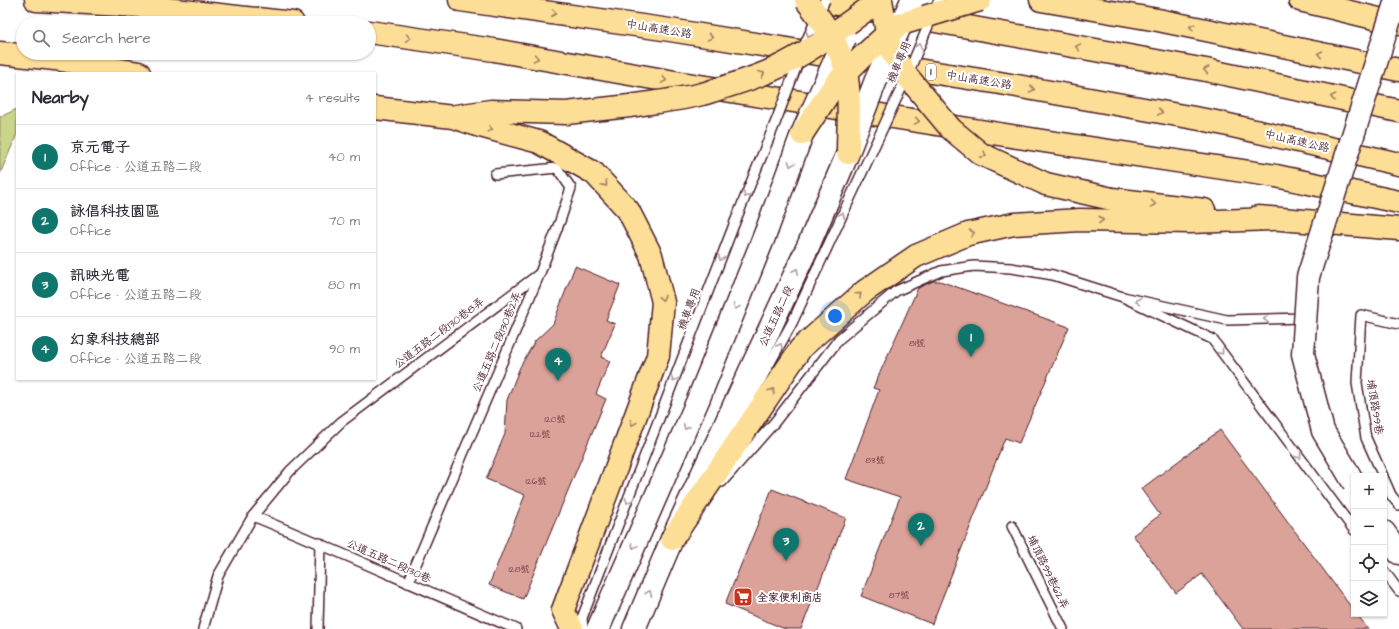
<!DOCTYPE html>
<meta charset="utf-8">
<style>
:root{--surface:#fff;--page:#f2f2f3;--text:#2b2b33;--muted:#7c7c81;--line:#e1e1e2;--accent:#0f766e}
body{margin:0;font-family:"Architects Daughter","LXGW WenKai TC",sans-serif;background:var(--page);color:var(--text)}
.controls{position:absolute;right:12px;bottom:12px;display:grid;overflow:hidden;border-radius:0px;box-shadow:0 1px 3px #0004}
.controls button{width:36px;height:36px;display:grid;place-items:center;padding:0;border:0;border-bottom:1px solid var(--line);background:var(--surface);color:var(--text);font:20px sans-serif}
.you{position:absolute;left:835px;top:316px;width:14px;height:14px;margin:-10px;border:3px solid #fff;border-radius:50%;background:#1a73e8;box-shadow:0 0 0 6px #1a73e833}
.badge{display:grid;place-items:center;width:26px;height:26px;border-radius:50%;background:var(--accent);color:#fff;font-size:13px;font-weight:700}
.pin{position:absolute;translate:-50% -33px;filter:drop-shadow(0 1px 2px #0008)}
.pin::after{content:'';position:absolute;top:21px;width:14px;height:12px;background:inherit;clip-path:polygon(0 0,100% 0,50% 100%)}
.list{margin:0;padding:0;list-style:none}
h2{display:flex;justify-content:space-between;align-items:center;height:52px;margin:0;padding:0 16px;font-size:17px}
h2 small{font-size:13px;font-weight:400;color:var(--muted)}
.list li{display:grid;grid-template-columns:26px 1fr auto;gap:12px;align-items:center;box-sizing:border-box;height:64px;padding:0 16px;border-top:1px solid var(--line)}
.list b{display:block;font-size:15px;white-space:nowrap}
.list p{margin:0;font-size:13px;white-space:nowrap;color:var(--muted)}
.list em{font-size:13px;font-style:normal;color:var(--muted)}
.icon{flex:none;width:22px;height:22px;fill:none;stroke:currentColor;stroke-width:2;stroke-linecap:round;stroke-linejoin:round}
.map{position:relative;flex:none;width:1399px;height:629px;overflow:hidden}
.search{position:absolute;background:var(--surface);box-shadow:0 1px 3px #0004;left:16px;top:16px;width:360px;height:44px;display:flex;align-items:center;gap:10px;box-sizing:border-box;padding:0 14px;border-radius:22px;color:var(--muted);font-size:15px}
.panel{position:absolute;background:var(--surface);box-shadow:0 1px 3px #0004;left:16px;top:72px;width:360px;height:308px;border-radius:0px}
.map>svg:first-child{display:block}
.green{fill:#c9d588;stroke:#8a7a5a}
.building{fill:#dba299;stroke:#4a1f2b}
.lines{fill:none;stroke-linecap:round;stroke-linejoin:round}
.lane-casing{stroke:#4a1f2b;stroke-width:12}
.secondary-casing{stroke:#4a1f2b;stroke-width:25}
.highway-casing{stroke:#4a1f2b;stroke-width:25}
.lane{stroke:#fff;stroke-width:9}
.secondary{stroke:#fff;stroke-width:22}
.highway{stroke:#fdde96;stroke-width:22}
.lane-bridge-casing{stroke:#4a1f2b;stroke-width:12;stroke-linecap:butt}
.secondary-bridge-casing{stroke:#4a1f2b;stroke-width:25;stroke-linecap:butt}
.highway-bridge-casing{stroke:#4a1f2b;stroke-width:25;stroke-linecap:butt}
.lane-bridge{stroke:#fff;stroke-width:9}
.secondary-bridge{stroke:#fff;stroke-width:22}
.highway-bridge{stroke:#fdde96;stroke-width:22}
.oneway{stroke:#a47e60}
.oneway2{stroke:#ae9aa0}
.labels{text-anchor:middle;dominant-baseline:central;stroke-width:4;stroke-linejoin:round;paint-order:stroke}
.number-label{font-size:9px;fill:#6e4046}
.shield{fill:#fff;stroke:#80626b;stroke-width:1}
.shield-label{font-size:10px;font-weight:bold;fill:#4a1f2b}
.street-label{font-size:11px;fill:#4a1f2b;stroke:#fff}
.poi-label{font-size:11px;font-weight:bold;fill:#4a1f2b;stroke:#fff;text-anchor:start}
</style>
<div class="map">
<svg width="1399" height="629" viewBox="0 0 1399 629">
<rect width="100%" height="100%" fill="#fff"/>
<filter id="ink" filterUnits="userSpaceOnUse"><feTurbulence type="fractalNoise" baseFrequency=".025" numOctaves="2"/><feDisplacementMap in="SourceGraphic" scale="8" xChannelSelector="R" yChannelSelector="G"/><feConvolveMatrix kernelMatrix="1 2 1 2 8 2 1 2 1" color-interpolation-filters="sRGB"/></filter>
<g filter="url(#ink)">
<path class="green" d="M 17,109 L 17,134 L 0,174 L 0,117 Z"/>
<g class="building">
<path d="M 575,266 L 620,285 L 606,320 L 615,324 L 601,357 L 610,361 L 596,394 L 606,399 L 523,599 L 489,585 L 525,495 L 486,479 L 505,434 L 507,400 L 520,367 L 535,341 L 553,324 Z"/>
<path d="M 933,281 L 940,281 L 1069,327 L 1019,443 L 1005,438 L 932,624 L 861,596 L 900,497 L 846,479 L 879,390 L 873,388 L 918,288 Z"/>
<path d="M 1220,430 L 1354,611 L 1354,614 L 1357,614 L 1368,629 L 1243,629 L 1202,574 L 1176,593 L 1133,535 L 1160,515 L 1141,489 Z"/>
<path d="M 772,489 L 846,518 L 801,629 L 785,629 L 725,604 Z"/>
</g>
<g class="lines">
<defs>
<g id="lane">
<path d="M 1305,318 L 1227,320 L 1123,297 L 1212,339 L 1354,530"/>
<path d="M 740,417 L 792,323 L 826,250"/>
<path d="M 1383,476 L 1366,438 L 1357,383 L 1361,315 L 1399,324"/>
<path d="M 1384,479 L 1391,495 L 1399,505"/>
<path d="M 722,482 L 774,423 L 839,339 L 896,291 L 941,271 L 974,266 L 1011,268 L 1053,275 L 1123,297"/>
<path d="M 253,516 C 341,552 428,592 516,629"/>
<path d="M 1012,526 L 1063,629"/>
<path d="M 1384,571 L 1399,591"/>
<path d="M 408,583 L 540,273 L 560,221 L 571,188 L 557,168 L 495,174"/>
<path d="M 203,629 L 218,576 L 253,516 L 290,471 L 341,422 L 539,274"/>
<path d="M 318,629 L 320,543"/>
<path d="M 583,629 L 582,618 L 735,222"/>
</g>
<g id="secondary">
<path d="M 1384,532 L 1399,553"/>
<path d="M 598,629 L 698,400 L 766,232"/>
<path d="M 634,629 L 672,539 L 809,244 L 848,153"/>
</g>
<g id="highway">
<path d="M 36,0 L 139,6 L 293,23"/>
<path d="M 460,0 L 670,30 L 854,60"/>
<path d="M 816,0 L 881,12"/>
<path d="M 1041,0 L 1158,20 L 1399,70"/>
<path d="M 1300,0 L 1399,24"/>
<path d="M 913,17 L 1206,70 L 1399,111"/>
<path d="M 369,32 L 494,50 L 675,82 L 1043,141 L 1276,176 L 1399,202"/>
<path d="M 0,53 L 55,59 L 139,73"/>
<path d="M 886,65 L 1000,83 L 1211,121 L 1399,164"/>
<path d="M 375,108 L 453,117 L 480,126 L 539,142 L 594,173 L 628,210 L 651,255 L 663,302 L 658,356 L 563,610 L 572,629"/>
<path d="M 456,116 L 491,111 L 566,113 L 630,106"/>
<path d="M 1046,184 L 1112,199 L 1204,210"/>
<path d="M 1258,217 L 1399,229"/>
<path d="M 672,539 L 801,348 L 865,291 L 916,256 L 968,234 L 1014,224 L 1080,220 L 1190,222 L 1272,219"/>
</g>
</defs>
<use href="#lane" class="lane-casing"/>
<use href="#secondary" class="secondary-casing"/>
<use href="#highway" class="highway-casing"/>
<use href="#lane" class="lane"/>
<use href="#secondary" class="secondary"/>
<use href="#highway" class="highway"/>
<defs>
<g id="lane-bridge">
<path d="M 803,48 L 825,0"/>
<path d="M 735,222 L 776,121 L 799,60"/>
<path d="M 826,250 L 907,76 L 939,0"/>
</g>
<g id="secondary-bridge">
<path d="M 849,150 L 876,80 L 912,0"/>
<path d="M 766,232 L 802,134 L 845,38"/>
<path d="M 1354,483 L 1323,431 L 1303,354 L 1308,277 L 1396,0"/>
</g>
<g id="highway-bridge">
<path d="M 806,0 C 823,22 840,45 846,73 C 851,96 848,128 848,153"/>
<path d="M 881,0 L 890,49 L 907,76 L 951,129 L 981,154 L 1046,184"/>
<path d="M 630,106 C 653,102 679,100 702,94 C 725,87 750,80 772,70 C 811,52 845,25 880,0"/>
<path d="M 802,134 L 835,84 L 864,55 L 887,34 L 901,24 L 980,0"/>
</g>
</defs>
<use href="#lane-bridge" class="lane-bridge-casing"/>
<use href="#secondary-bridge" class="secondary-bridge-casing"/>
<use href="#highway-bridge" class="highway-bridge-casing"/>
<use href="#lane-bridge" class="lane-bridge"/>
<use href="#secondary-bridge" class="secondary-bridge"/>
<use href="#highway-bridge" class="highway-bridge"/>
</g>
<defs><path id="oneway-chevron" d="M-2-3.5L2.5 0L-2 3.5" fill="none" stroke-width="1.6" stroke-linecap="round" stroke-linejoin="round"/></defs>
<g class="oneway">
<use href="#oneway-chevron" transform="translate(554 13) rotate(8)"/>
<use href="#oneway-chevron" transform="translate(1192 27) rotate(-168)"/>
<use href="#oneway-chevron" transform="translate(710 37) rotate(9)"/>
<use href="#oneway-chevron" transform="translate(408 38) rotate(8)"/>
<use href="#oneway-chevron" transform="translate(1078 47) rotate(-170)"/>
<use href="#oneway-chevron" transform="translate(1320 54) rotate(-168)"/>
<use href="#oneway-chevron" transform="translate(536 58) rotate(10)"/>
<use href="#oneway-chevron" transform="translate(1206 70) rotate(-169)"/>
<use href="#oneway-chevron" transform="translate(762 74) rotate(-23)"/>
<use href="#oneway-chevron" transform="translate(664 80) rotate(10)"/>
<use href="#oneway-chevron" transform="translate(1032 89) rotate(10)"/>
<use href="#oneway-chevron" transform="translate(1333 97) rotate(-168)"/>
<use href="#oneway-chevron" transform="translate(1160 112) rotate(10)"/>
<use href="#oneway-chevron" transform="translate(917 121) rotate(9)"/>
<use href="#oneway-chevron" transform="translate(490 129) rotate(14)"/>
<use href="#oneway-chevron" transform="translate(984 155) rotate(29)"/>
<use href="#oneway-chevron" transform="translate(605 184) rotate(48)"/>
<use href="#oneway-chevron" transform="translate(1153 204) rotate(7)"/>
<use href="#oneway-chevron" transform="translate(1101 220) rotate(1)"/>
<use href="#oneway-chevron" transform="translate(972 233) rotate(-14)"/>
<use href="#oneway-chevron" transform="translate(859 295) rotate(-42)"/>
<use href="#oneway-chevron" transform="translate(662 298) rotate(79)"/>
<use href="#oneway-chevron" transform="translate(772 391) rotate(-56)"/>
<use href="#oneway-chevron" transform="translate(633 423) rotate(111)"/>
</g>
<g class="oneway2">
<use href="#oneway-chevron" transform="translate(809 35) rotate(114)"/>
<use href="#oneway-chevron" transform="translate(919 46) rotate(-68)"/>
<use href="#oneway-chevron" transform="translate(791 164) rotate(110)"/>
<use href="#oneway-chevron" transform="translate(746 195) rotate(112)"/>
<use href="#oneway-chevron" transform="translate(842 215) rotate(-65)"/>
<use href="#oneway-chevron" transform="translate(721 258) rotate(111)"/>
<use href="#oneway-chevron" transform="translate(796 271) rotate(-65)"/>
<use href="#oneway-chevron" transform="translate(1138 301) rotate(-168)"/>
<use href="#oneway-chevron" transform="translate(736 307) rotate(112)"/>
<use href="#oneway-chevron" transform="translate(1266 319) rotate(179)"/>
<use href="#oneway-chevron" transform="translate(780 346) rotate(-61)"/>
<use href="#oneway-chevron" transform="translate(1221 352) rotate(53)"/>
<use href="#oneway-chevron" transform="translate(674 379) rotate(111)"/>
<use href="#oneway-chevron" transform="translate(686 427) rotate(114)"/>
<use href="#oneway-chevron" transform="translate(1299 456) rotate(53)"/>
<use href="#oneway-chevron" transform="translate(628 501) rotate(111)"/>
<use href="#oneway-chevron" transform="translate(634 546) rotate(114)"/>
<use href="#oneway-chevron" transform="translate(649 593) rotate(-68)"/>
</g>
</g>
<defs>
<symbol id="supermarket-square" viewBox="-11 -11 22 22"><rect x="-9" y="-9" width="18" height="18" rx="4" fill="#c8321e" stroke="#fff"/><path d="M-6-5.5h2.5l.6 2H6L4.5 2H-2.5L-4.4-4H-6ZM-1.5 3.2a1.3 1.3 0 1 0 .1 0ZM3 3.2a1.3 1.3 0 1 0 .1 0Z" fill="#fff"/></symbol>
</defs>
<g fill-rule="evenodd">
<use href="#supermarket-square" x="732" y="586" width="22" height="22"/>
</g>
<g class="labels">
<g class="number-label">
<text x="917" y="343">81號</text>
<text x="555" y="419">120號</text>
<text x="540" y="434">122號</text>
<text x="875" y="460">83號</text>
<text x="536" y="481">126號</text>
<text x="519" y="569">128號</text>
<text x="899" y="595">87號</text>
</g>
<rect class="shield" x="926" y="64" width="10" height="16" rx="3"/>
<g class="shield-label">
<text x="931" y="72">1</text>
</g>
<g class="street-label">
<text transform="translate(659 29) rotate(9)">中山高速公路</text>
<text transform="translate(899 62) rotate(-67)">機車專用</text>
<text transform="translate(979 80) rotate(9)">中山高速公路</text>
<text transform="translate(1297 141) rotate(13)">中山高速公路</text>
<text transform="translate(689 309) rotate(-69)">機車專用</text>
<text transform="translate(776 316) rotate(-65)">公道五路二段</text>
<text transform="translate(439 333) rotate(-37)">公道五路二段130巷8弄</text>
<text transform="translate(497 342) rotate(-67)">公道五路二段130巷2弄</text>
<text transform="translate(1375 407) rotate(81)">埔頂路99巷</text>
<text transform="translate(389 561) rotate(24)">公道五路二段130巷</text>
<text transform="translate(1048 572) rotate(64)">埔頂路99巷62弄</text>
</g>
<g class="poi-label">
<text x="757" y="597">全家便利商店</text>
</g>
</g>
</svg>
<div class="controls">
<button>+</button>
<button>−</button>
<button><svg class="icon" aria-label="locate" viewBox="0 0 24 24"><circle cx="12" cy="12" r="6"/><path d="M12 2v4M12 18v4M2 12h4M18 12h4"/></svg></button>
<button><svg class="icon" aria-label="layers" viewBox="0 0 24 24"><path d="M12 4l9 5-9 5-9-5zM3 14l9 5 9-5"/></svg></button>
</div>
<div class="you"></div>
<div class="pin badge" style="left:971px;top:357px">1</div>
<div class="pin badge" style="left:921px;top:546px">2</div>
<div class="pin badge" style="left:786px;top:561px">3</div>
<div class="pin badge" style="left:558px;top:381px">4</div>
<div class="search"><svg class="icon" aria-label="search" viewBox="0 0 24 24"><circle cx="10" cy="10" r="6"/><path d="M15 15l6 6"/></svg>Search here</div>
<section class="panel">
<h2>Nearby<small>4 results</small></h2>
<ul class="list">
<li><span class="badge">1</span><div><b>京元電子</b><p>Office · 公道五路二段</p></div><em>40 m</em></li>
<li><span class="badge">2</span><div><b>詠倡科技園區</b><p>Office</p></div><em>70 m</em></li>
<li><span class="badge">3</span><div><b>訊映光電</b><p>Office · 公道五路二段</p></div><em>80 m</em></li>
<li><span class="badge">4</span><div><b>幻象科技總部</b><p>Office · 公道五路二段</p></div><em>90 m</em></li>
</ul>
</section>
</div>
